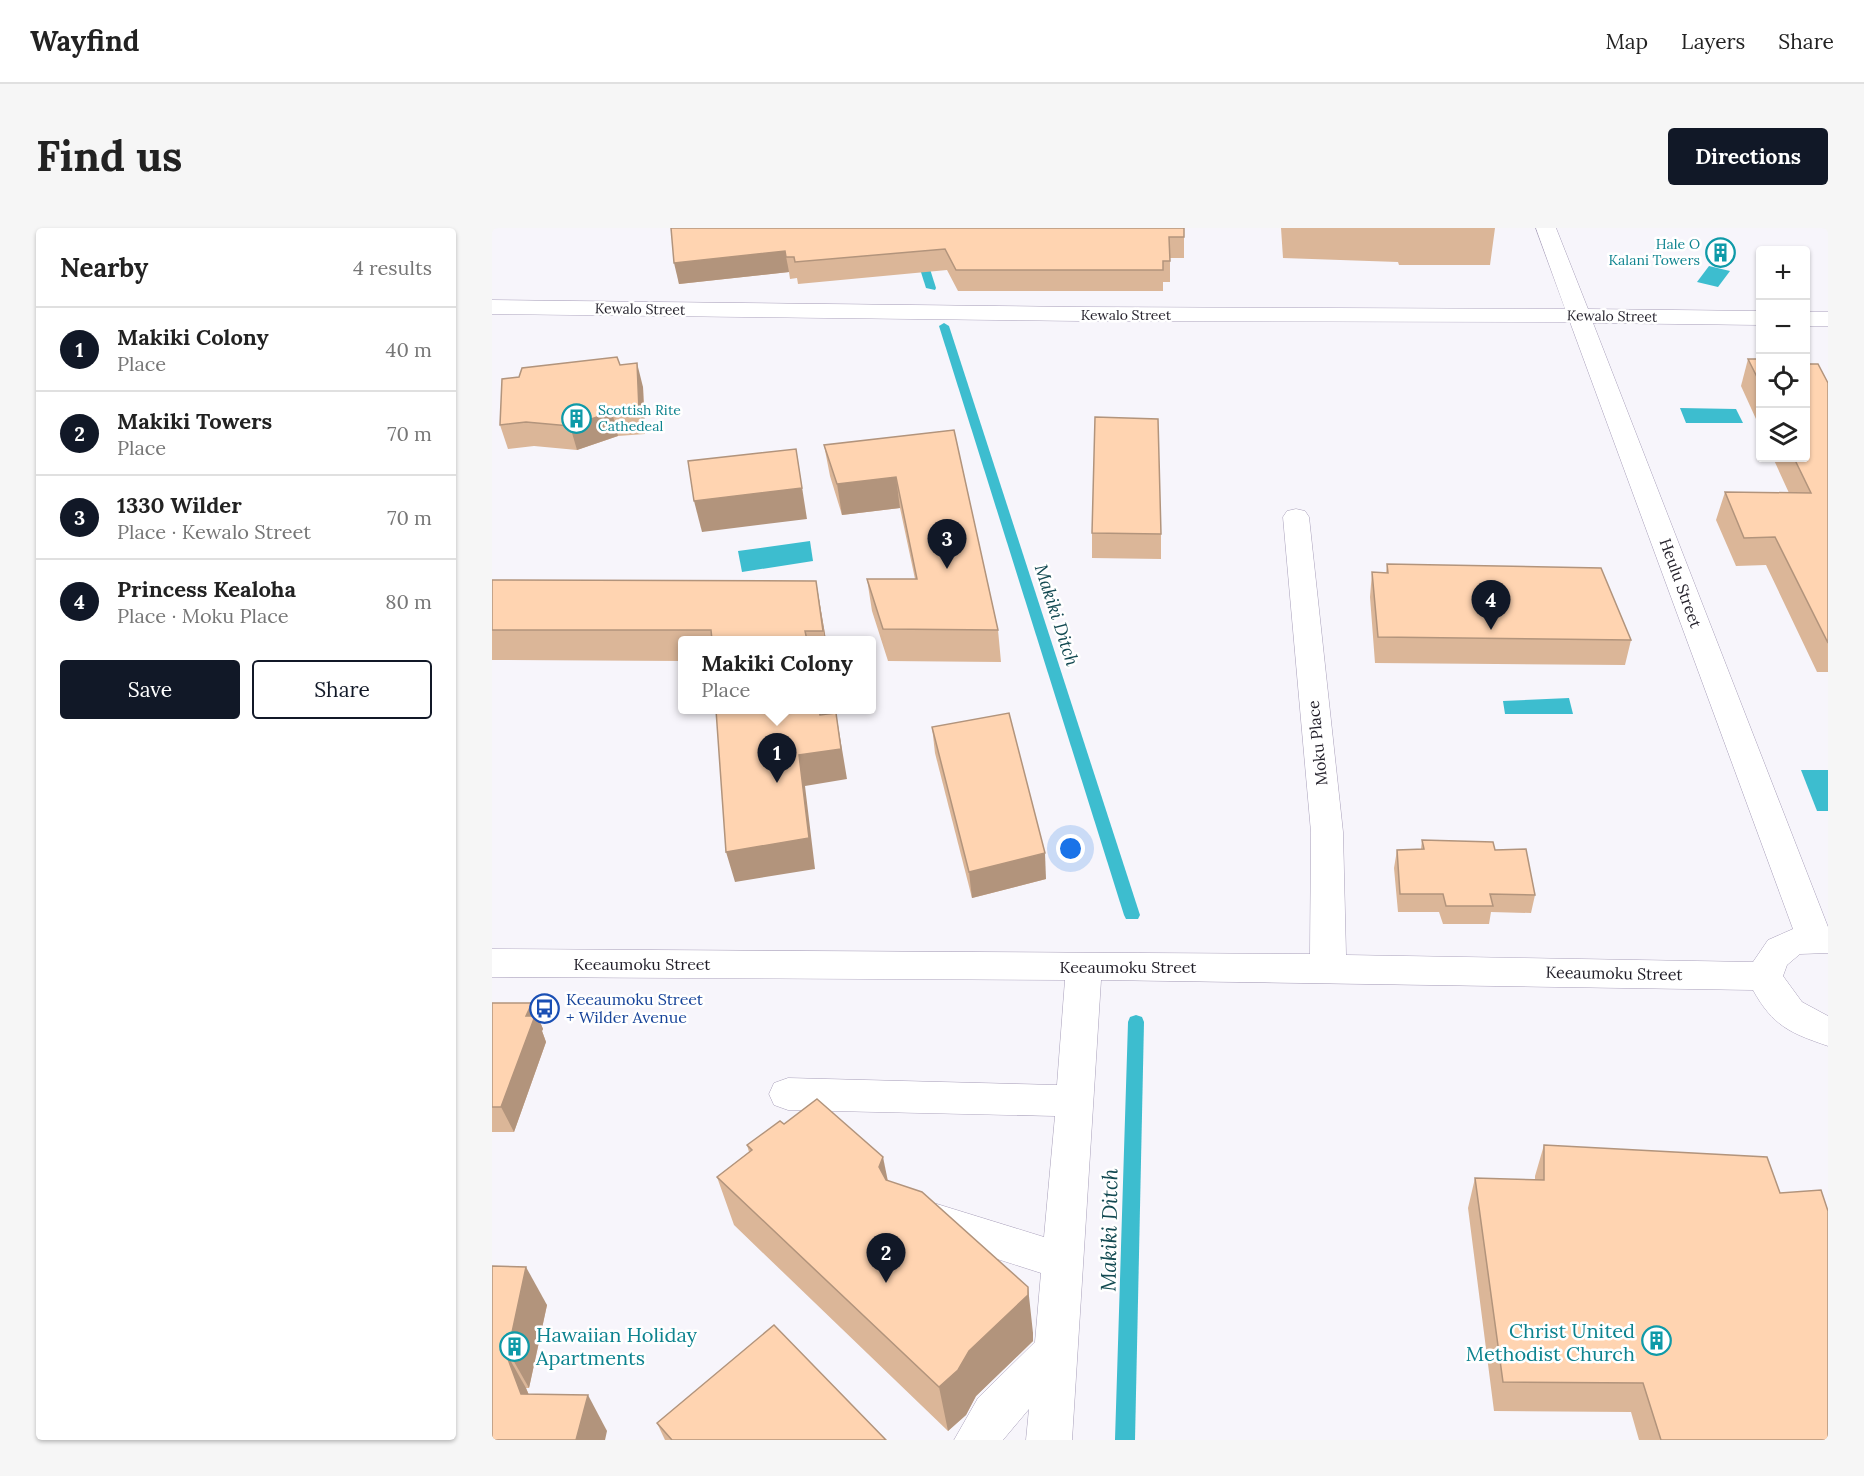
<!DOCTYPE html>
<meta charset="utf-8">
<style>
:root{--surface:#fff;--page:#f6f6f6;--text:#222;--muted:#767676;--line:#e0e0e0;--accent:#111827}
body{margin:0;font-family:Lora,serif;background:var(--page);color:var(--text)}
.controls{position:absolute;right:18px;top:18px;display:grid;overflow:hidden;border-radius:6px;box-shadow:0 2px 4px #0004}
.controls button{width:54px;height:54px;display:grid;place-items:center;padding:0;border:0;border-bottom:2px solid var(--line);background:var(--surface);color:var(--text);font:30px sans-serif}
.you{position:absolute;left:579px;top:621px;width:21px;height:21px;margin:-15px;border:4px solid #fff;border-radius:50%;background:#1a73e8;box-shadow:0 0 0 9px #1a73e833}
.badge{display:grid;place-items:center;width:39px;height:39px;border-radius:50%;background:var(--accent);color:#fff;font-size:20px;font-weight:700}
.pin{position:absolute;translate:-50% -50px;filter:drop-shadow(0 2px 3px #0008)}
.pin::after{content:'';position:absolute;top:32px;width:21px;height:18px;background:inherit;clip-path:polygon(0 0,100% 0,50% 100%)}
.popup{position:absolute;left:186px;top:408px;width:198px;height:78px;box-sizing:border-box;display:grid;place-content:center;border-radius:6px;background:var(--surface);filter:drop-shadow(0 2px 4px #0005);font-size:20px;white-space:nowrap;color:var(--muted)}
.popup b{font-size:22px;color:var(--text)}
.popup::after{content:'';position:absolute;left:50%;top:100%;margin-left:-12px;border:12px solid transparent;border-top-color:var(--surface)}
.list{margin:0;padding:0;list-style:none}
h2{display:flex;justify-content:space-between;align-items:center;height:78px;margin:0;padding:0 24px;font-size:26px}
h2 small{font-size:20px;font-weight:400;color:var(--muted)}
.list li{display:grid;grid-template-columns:39px 1fr auto;gap:18px;align-items:center;box-sizing:border-box;height:84px;padding:0 24px;border-top:2px solid var(--line)}
.list b{display:block;font-size:22px;white-space:nowrap}
.list p{margin:0;font-size:20px;white-space:nowrap;color:var(--muted)}
.list em{font-size:20px;font-style:normal;color:var(--muted)}
.actions{display:flex;gap:12px;padding:18px 24px}
.actions a{flex:1;padding:14px 0;border:2px solid var(--accent);border-radius:6px;text-align:center;font-size:21px;color:var(--accent)}
.actions .main{background:var(--accent);color:#fff}
.icon{flex:none;width:33px;height:33px;fill:none;stroke:currentColor;stroke-width:2;stroke-linecap:round;stroke-linejoin:round}
.map{position:relative;flex:none;width:1336px;height:1212px;overflow:hidden;border-radius:6px}
header{display:flex;align-items:center;gap:36px;box-sizing:border-box;height:84px;padding:0 30px;background:var(--surface);border-bottom:2px solid var(--line)}
header strong{font-size:28px}
nav{display:flex;gap:33px;margin-inline-start:auto;font-size:21px}
.intro{display:flex;align-items:center;justify-content:space-between;box-sizing:border-box;height:144px;padding:0 36px}
h1{margin:0;font-size:42px}
.button{padding:15px 27px;border-radius:6px;background:var(--accent);color:#fff;font-size:21px;font-weight:700}
main{display:flex;gap:36px;padding:0 36px}
aside{flex:1;background:var(--surface);border-radius:6px;box-shadow:0 2px 4px #0004}
.map>svg:first-child{display:block}
.water{fill:#3dbdcf}
.lines{fill:none;stroke-linecap:round;stroke-linejoin:round}
.stream{fill:#3dbdcf;fill-rule:evenodd}
.minor-casing{stroke:#a89fba;stroke-width:1}
.minor{fill:#fff;fill-rule:evenodd}
.wall{fill:#dbb698}
.shaded-wall{fill:#b2947c}
.building{fill:#ffd4b1;stroke:#b2947c;stroke-width:1.5}
.labels{text-anchor:middle;dominant-baseline:central;stroke-width:5;stroke-linejoin:round;paint-order:stroke}
.far-culture-label{font-size:14px;fill:#0d838f;stroke:#fff;text-anchor:end}
.far-street-label{font-size:14px;fill:#211e28;stroke:#fff}
.street-label{font-size:16px;fill:#211e28;stroke:#fff}
.transit-label{font-size:16px;fill:#164399;stroke:#fff;text-anchor:start}
.water-label{font-size:18px;font-style:italic;fill:#124951;stroke:#fff}
.near-culture-label{font-size:20px;fill:#0d838f;stroke:#fff;text-anchor:end}
.near-water-label{font-size:21px;font-style:italic;fill:#124951;stroke:#fff}
</style>
<header>
<strong>Wayfind</strong>
<nav><a>Map</a><a>Layers</a><a>Share</a></nav>
</header>
<div class="intro"><h1>Find us</h1><a class="button">Directions</a></div>
<main>
<aside>
<h2>Nearby<small>4 results</small></h2>
<ul class="list">
<li><span class="badge">1</span><div><b>Makiki Colony</b><p>Place</p></div><em>40 m</em></li>
<li><span class="badge">2</span><div><b>Makiki Towers</b><p>Place</p></div><em>70 m</em></li>
<li><span class="badge">3</span><div><b>1330 Wilder</b><p>Place · Kewalo Street</p></div><em>70 m</em></li>
<li><span class="badge">4</span><div><b>Princess Kealoha</b><p>Place · Moku Place</p></div><em>80 m</em></li>
</ul>
<div class="actions"><a class="main">Save</a><a>Share</a></div>
</aside>
<div class="map">
<svg width="1336" height="1212" viewBox="0 0 1336 1212">
<rect width="100%" height="100%" fill="#f7f5fb"/>
<g class="water">
<path d="M 1217,38 L 1238,43 L 1226,59 L 1205,54 Z"/>
<path d="M 1188,180 L 1244,181 L 1251,195 L 1194,195 Z"/>
<path d="M 318,313 L 321,333 L 250,344 L 246,323 Z"/>
<path d="M 1077,470 L 1081,486 L 1013,486 L 1011,473 Z"/>
<path d="M 1309,542 L 1336,542 L 1336,583 L 1325,583 Z"/>
</g>
<g class="lines">
<g class="stream">
<path d="M 415,0 L 425,0 L 444,60 L 443,62 L 434,60 Z"/>
<path d="M 452,95 L 457,98 L 648,687 L 646,691 L 634,691 L 632,687 L 447,98 Z"/>
<path d="M 644,787 L 650,789 L 652,794 L 643,1212 L 623,1212 L 636,794 L 638,789 Z"/>
</g>
<defs>
<g id="minor">
<path d="M 1044,0 L 1064,0 L 1096,81 L 1268,83 L 1268,97 L 1101,95 L 1336,699 L 1336,725 L 1308,726 L 1295,737 L 1291,748 L 1310,774 L 1336,788 L 1336,818 C 1298,805 1281,798 1261,762 L 609,752 L 580,1212 L 534,1212 L 537,1181 L 511,1212 L 462,1212 L 486,1170 L 543,1114 L 549,1045 L 418,1003 L 412,990 L 418,977 L 432,972 L 552,1009 L 563,888 L 296,882 L 282,877 L 277,866 L 282,855 L 296,850 L 565,857 L 573,752 L 0,749 L 0,721 L 818,726 L 819,604 L 791,289 L 795,283 L 804,281 L 813,283 L 817,289 L 851,604 L 854,727 L 1261,734 L 1276,712 L 1301,701 L 1078,94 L 589,93 L 0,86 L 0,72 L 589,79 L 1073,81 Z"/>
<rect x="1314" y="84" width="22" height="14"/>
</g>
</defs>
<use href="#minor" class="minor-casing"/>
<use href="#minor" class="minor"/>
</g>
<g class="wall">
<path d="M 179,0 L 692,9 L 692,30 L 678,30 L 678,54 L 671,54 L 671,63 L 466,63 L 455,42 L 306,56 L 305,50 L 298,51 L 297,44 L 187,56 Z"/>
<path d="M 789,0 L 1003,0 L 998,37 L 907,37 L 906,34 L 791,30 Z"/>
<path d="M 1256,131 L 1269,131 L 1269,202 L 1249,158 Z"/>
<path d="M 128,137 L 151,159 L 153,206 L 126,208 L 85,222 L 42,218 L 16,221 L 8,197 L 27,149 Z"/>
<path d="M 1336,155 L 1336,444 L 1325,444 L 1274,337 L 1244,338 L 1224,292 L 1233,264 L 1297,265 L 1281,230 L 1314,230 Z"/>
<path d="M 462,202 L 506,402 L 509,434 L 396,433 L 380,383 L 375,351 L 423,351 L 408,280 L 350,287 L 338,248 L 332,217 Z"/>
<path d="M 600,305 L 669,306 L 669,331 L 600,330 Z"/>
<path d="M 895,336 L 1139,412 L 1133,437 L 883,435 L 878,369 L 880,344 L 894,345 Z"/>
<path d="M 0,352 L 324,353 L 334,412 L 190,412 L 190,433 L 0,432 Z"/>
<path d="M 440,499 L 554,651 L 480,670 L 443,525 Z"/>
<path d="M 930,612 L 1003,622 L 1043,667 L 1039,685 L 999,684 L 997,696 L 951,696 L 947,684 L 906,684 L 902,640 L 905,622 L 929,621 Z"/>
<path d="M 0,775 L 40,775 L 51,801 L 50,803 L 54,814 L 22,904 L 0,904 Z"/>
<path d="M 292,896 L 396,953 L 541,1105 L 541,1113 L 484,1168 L 474,1187 L 456,1203 L 242,997 L 225,949 L 257,924 L 255,917 Z"/>
<path d="M 1052,917 L 1288,965 L 1336,1212 L 1147,1212 L 1139,1184 L 1002,1183 L 976,980 L 983,950 L 1043,952 L 1043,948 Z"/>
<path d="M 0,1038 L 55,1077 L 37,1160 L 34,1160 L 37,1167 L 115,1203 L 0,1212 Z"/>
<path d="M 165,1195 L 394,1212 L 173,1212 Z"/>
</g>
<g class="shaded-wall">
<path d="M 293,23 L 297,44 L 187,56 L 182,35 Z"/>
<path d="M 145,135 L 151,159 L 153,206 L 147,182 Z"/>
<path d="M 120,184 L 126,208 L 85,222 L 78,198 Z"/>
<path d="M 304,221 L 315,291 L 210,304 L 202,273 Z"/>
<path d="M 404,249 L 408,280 L 350,287 L 345,256 Z"/>
<path d="M 324,353 L 329,383 L 334,412 L 333,412 Z"/>
<path d="M 344,485 L 355,551 L 313,558 L 323,641 L 243,654 L 234,624 L 307,527 Z"/>
<path d="M 553,625 L 554,651 L 480,670 L 477,644 Z"/>
<path d="M 40,775 L 51,801 L 50,803 L 54,814 L 22,904 L 9,879 L 34,788 Z"/>
<path d="M 391,929 L 401,978 L 387,939 Z"/>
<path d="M 34,1039 L 55,1077 L 37,1160 L 16,1123 Z"/>
<path d="M 536,1059 L 541,1105 L 541,1113 L 484,1168 L 474,1187 L 456,1203 L 447,1159 L 477,1123 Z"/>
<path d="M 13,1123 L 34,1160 L 51,1202 L 29,1166 Z"/>
<path d="M 96,1167 L 115,1203 L 113,1212 L 84,1212 Z"/>
</g>
<g class="building">
<path d="M 179,0 L 692,0 L 692,9 L 677,9 L 678,33 L 671,33 L 671,42 L 464,42 L 453,21 L 303,34 L 302,29 L 294,29 L 293,23 L 182,35 Z"/>
<path d="M 125,129 L 128,137 L 145,135 L 147,182 L 120,184 L 78,198 L 34,194 L 8,197 L 10,151 L 27,149 L 30,140 Z"/>
<path d="M 1256,131 L 1269,131 L 1269,157 Z"/>
<path d="M 1314,136 L 1326,136 L 1336,155 L 1336,415 L 1283,309 L 1252,310 L 1233,264 L 1319,265 L 1302,230 L 1314,230 Z"/>
<path d="M 603,189 L 666,191 L 669,306 L 600,305 Z"/>
<path d="M 462,202 L 506,402 L 391,401 L 375,351 L 425,351 L 404,249 L 345,256 L 332,217 Z"/>
<path d="M 304,221 L 310,260 L 202,273 L 196,233 Z"/>
<path d="M 895,336 L 1109,340 L 1139,412 L 886,409 L 880,344 L 896,345 Z"/>
<path d="M 0,352 L 324,353 L 331,403 L 313,403 L 315,412 L 220,412 L 219,402 L 0,402 Z"/>
<path d="M 224,482 L 327,482 L 328,487 L 344,485 L 349,521 L 307,527 L 317,610 L 234,624 Z"/>
<path d="M 517,485 L 553,625 L 477,644 L 440,499 Z"/>
<path d="M 930,612 L 1001,614 L 1003,622 L 1034,621 L 1043,667 L 998,666 L 1001,678 L 954,678 L 951,666 L 908,666 L 905,622 L 932,621 Z"/>
<path d="M 0,775 L 40,775 L 34,788 L 43,788 L 9,879 L 0,879 Z"/>
<path d="M 325,871 L 391,929 L 387,939 L 394,952 L 430,964 L 536,1059 L 536,1067 L 477,1123 L 466,1142 L 447,1159 L 225,949 L 260,922 L 255,917 L 288,893 L 292,896 Z"/>
<path d="M 1052,917 L 1275,929 L 1288,965 L 1329,962 L 1336,983 L 1336,1212 L 1169,1212 L 1151,1155 L 1011,1154 L 983,950 L 1052,952 Z"/>
<path d="M 0,1038 L 34,1039 L 16,1123 L 13,1123 L 29,1166 L 96,1167 L 84,1212 L 0,1212 Z"/>
<path d="M 282,1097 L 394,1212 L 180,1212 L 165,1195 Z"/>
</g>
<defs>
<symbol id="building-ring" viewBox="-11 -11 22 22"><circle r="9.5" fill="#fff" stroke="#0f9aa8" stroke-width="1.5"/><path d="M-4-6H4V6H1V3H-1V6H-4ZM-2.5-4.3h1.7v1.8h-1.7ZM.8-4.3h1.7v1.8H.8ZM-2.5-1h1.7V.8h-1.7ZM.8-1h1.7V.8H.8Z" fill="#0f9aa8"/></symbol>
<symbol id="bus-ring" viewBox="-11 -11 22 22"><circle r="9.5" fill="#fff" stroke="#1a4fb4" stroke-width="1.5"/><path d="M-5-6H5V4H4V6H2V4H-2V6H-4V4H-5ZM-3.5-4V0h7V-4ZM-3.5 1.2v1.5H-2V1.2ZM2 1.2v1.5H3.5V1.2Z" fill="#1a4fb4"/></symbol>
</defs>
<g fill-rule="evenodd">
<use href="#building-ring" x="1212" y="8" width="33" height="33"/>
<use href="#building-ring" x="68" y="174" width="33" height="33"/>
<use href="#bus-ring" x="36" y="764" width="33" height="33"/>
<use href="#building-ring" x="1148" y="1096" width="33" height="33"/>
<use href="#building-ring" x="6" y="1102" width="33" height="33"/>
</g>
<g class="labels">
<g class="far-culture-label">
<text x="1208" y="16">Hale O<tspan x="1208" dy="16">Kalani Towers</tspan></text>
<text x="106" y="182" text-anchor="start">Scottish Rite<tspan x="106" dy="16">Cathedeal</tspan></text>
</g>
<g class="far-street-label">
<text transform="translate(148 81) rotate(1)">Kewalo Street</text>
<text x="634" y="87">Kewalo Street</text>
<text transform="translate(1120 88) rotate(1)">Kewalo Street</text>
</g>
<g class="street-label">
<text transform="translate(1189 355) rotate(70)">Heulu Street</text>
<text transform="translate(825 515) rotate(-96)">Moku Place</text>
<text x="150" y="736">Keeaumoku Street</text>
<text x="636" y="739">Keeaumoku Street</text>
<text transform="translate(1122 745) rotate(1)">Keeaumoku Street</text>
</g>
<g class="transit-label">
<text x="74" y="771">Keeaumoku Street<tspan x="74" dy="18">+ Wilder Avenue</tspan></text>
</g>
<g class="water-label">
<text transform="translate(565 387) rotate(72)">Makiki Ditch</text>
</g>
<g class="near-culture-label">
<text x="1143" y="1102">Christ United<tspan x="1143" dy="23">Methodist Church</tspan></text>
<text x="44" y="1106" text-anchor="start">Hawaiian Holiday<tspan x="44" dy="23">Apartments</tspan></text>
</g>
<g class="near-water-label">
<text transform="translate(617 1002) rotate(-89)">Makiki Ditch</text>
</g>
</g>
</svg>
<div class="controls">
<button>+</button>
<button>−</button>
<button><svg class="icon" aria-label="locate" viewBox="0 0 24 24"><circle cx="12" cy="12" r="6"/><path d="M12 2v4M12 18v4M2 12h4M18 12h4"/></svg></button>
<button><svg class="icon" aria-label="layers" viewBox="0 0 24 24"><path d="M12 4l9 5-9 5-9-5zM3 14l9 5 9-5"/></svg></button>
</div>
<div class="you"></div>
<div class="pin badge" style="left:285px;top:555px">1</div>
<div class="popup"><b>Makiki Colony</b>Place</div>
<div class="pin badge" style="left:394px;top:1055px">2</div>
<div class="pin badge" style="left:455px;top:341px">3</div>
<div class="pin badge" style="left:999px;top:402px">4</div>
</div>
</main>
